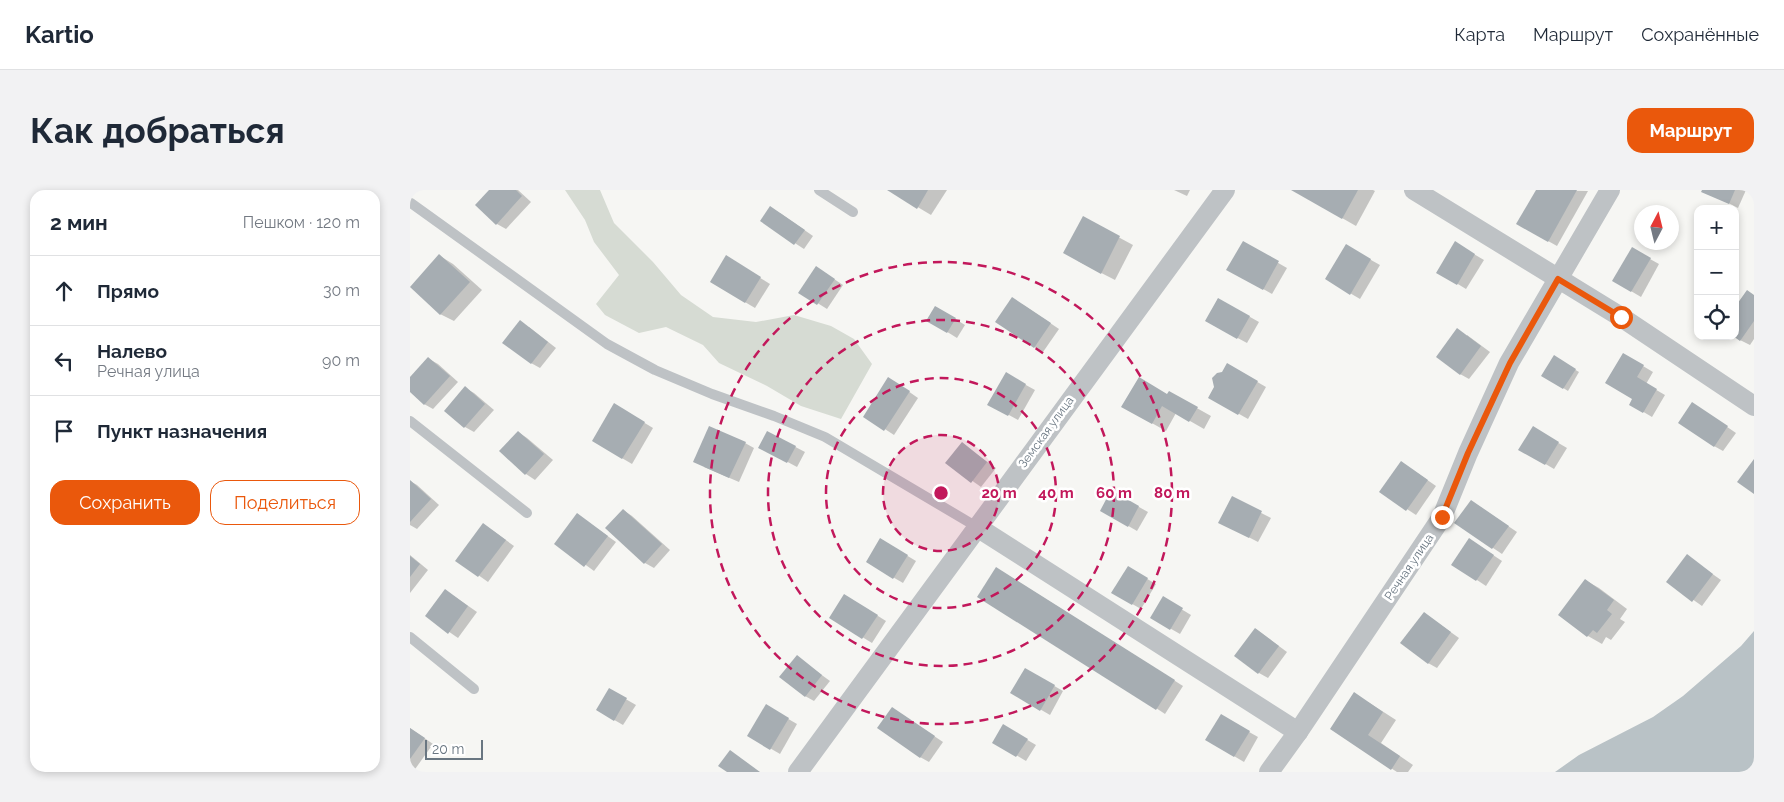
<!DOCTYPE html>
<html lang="ru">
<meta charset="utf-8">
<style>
:root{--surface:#fff;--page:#f2f2f3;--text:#1f2937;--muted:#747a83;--line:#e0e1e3;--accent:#ea580c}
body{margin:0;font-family:Raleway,sans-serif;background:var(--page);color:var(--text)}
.controls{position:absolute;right:15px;top:15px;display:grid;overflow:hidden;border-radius:10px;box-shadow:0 2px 8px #0003}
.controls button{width:45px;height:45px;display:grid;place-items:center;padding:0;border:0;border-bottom:1px solid var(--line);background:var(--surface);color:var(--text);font:25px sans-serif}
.compass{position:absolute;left:1224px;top:15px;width:45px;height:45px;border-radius:50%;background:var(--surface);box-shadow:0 2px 8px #0003;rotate:7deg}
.scale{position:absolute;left:15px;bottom:12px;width:58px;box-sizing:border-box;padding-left:5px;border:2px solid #697681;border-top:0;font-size:14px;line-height:18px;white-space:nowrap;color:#697681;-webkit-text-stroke:4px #fff;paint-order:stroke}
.stop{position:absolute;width:15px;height:15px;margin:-11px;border:4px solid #ea580c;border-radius:50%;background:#fff}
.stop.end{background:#ea580c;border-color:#fff;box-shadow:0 1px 5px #0008}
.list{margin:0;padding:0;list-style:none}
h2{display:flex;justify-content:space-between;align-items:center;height:65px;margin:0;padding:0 20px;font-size:21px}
h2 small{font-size:16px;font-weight:400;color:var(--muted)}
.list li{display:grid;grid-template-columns:32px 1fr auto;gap:15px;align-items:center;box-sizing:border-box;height:70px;padding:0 20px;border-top:1px solid var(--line)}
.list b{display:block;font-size:19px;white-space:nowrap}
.list p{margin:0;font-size:16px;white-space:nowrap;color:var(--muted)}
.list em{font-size:16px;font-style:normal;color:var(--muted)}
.actions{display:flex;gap:10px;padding:15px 20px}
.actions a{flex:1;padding:11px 0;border:1px solid var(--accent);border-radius:15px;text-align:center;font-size:18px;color:var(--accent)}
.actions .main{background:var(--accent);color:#fff}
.icon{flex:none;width:28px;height:28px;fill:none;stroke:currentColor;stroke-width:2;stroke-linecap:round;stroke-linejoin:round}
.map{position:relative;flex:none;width:1344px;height:582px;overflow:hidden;border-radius:15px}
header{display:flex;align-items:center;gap:30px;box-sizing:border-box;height:70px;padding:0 25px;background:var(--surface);border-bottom:1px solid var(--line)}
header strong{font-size:24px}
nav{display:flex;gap:28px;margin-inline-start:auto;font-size:18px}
.intro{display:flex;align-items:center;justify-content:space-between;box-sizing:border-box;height:120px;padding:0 30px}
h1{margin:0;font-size:35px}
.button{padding:12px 22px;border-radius:15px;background:var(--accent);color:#fff;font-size:18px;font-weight:700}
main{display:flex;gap:30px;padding:0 30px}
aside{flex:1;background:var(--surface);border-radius:15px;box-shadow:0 2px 8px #0003}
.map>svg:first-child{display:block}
.green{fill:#d6dbd3}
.water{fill:#b9c2c6}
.shadow{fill:#0003}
.building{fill:#a6adb2}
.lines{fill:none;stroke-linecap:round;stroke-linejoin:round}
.lane{stroke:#bec2c5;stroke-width:10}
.street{stroke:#bec2c5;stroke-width:20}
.route{stroke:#ea580c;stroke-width:6}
.ring{fill:none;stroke:#c2185b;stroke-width:2.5;stroke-dasharray:9 6}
.labels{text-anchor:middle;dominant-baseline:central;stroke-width:5;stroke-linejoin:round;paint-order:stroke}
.street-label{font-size:12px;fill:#697681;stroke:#fff}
.centre{fill:#c2185b;stroke:#fff;stroke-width:2.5}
.ring-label{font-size:15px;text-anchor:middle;font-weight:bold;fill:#c2185b;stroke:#fff;stroke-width:5;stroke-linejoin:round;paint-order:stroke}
</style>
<header>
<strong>Kartio</strong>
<nav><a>Карта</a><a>Маршрут</a><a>Сохранённые</a></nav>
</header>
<div class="intro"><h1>Как добраться</h1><a class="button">Маршрут</a></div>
<main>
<aside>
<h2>2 мин<small>Пешком · 120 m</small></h2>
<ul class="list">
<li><svg class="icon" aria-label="ahead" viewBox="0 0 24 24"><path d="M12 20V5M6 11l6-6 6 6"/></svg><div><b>Прямо</b></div><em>30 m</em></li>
<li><svg class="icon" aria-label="left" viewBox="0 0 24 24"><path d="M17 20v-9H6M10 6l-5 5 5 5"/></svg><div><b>Налево</b><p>Речная улица</p></div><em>90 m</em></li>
<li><svg class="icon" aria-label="arrive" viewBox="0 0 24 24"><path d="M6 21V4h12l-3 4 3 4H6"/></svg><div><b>Пункт назначения</b></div></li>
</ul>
<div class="actions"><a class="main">Сохранить</a><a>Поделиться</a></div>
</aside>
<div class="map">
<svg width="1344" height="582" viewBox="0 0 1344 582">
<rect width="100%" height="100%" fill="#f6f6f3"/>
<path class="green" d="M 155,0 L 190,0 L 204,33 L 243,72 L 271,105 L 303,127 L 346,132 L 384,125 L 421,136 L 444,149 L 462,174 L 431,229 L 391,216 L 357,196 L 309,173 L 293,155 L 256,137 L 229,143 L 195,125 L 186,114 L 209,85 L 184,52 L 175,30 Z"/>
<path class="water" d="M 1344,441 L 1344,582 L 1145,582 L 1169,565 L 1243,527 L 1273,506 L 1331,456 Z"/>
<g class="shadow">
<path d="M 81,0 L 108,0 L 121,12 L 96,39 L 87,34 Z"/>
<path d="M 479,0 L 537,0 L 521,25 Z"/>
<path d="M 764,0 L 780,0 L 777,6 Z"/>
<path d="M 883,0 L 963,0 L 965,1 L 946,36 Z"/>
<path d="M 1127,0 L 1178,1 L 1147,56 L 1108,34 Z"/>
<path d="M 1293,0 L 1336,0 L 1328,18 Z"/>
<path d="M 370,23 L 403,46 L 394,59 L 351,31 Z"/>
<path d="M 673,28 L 723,55 L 705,90 L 668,71 Z"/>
<path d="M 833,53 L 877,78 L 862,104 L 818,79 Z"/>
<path d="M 1045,53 L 1074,70 L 1056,99 L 1028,82 Z"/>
<path d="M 936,56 L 970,75 L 950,109 L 916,89 Z"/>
<path d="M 1222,59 L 1249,74 L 1231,107 L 1204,91 Z"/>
<path d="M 30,66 L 43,74 L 72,100 L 44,131 L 30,124 Z"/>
<path d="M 316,67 L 360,94 L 345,118 L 301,92 Z"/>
<path d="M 415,83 L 433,95 L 417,119 L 390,102 Z"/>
<path d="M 1344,106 L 1344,149 L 1340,155 L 1330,150 Z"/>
<path d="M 808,109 L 849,132 L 837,153 L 796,131 Z"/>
<path d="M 612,114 L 649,139 L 633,162 L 624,157 Z"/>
<path d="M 526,117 L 555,135 L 547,148 L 518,130 Z"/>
<path d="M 119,137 L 146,158 L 130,178 L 121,173 Z"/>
<path d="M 1057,145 L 1080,162 L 1059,189 L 1050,184 Z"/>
<path d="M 1213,164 L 1243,182 L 1236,194 L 1255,205 L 1242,227 L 1220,214 L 1224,208 Z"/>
<path d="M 1144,167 L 1169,182 L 1158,201 L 1133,185 Z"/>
<path d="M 19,169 L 28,174 L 48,192 L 23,219 L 14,214 L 0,201 L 0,189 Z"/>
<path d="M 818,175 L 856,197 L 838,229 L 799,207 Z"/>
<path d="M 596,184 L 625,200 L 608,230 L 579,214 Z"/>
<path d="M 488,194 L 508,208 L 484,245 L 455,226 Z"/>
<path d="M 55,198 L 64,203 L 84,220 L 64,242 L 55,237 L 36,221 Z"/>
<path d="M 760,203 L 801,226 L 794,239 L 766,223 L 756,241 L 713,217 L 758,206 Z"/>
<path d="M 205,215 L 243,238 L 222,274 L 183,251 Z"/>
<path d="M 1291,219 L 1326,243 L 1313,261 L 1304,256 Z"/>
<path d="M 1123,238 L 1157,258 L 1144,279 L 1110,259 Z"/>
<path d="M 108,242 L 117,248 L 143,270 L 125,290 L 116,284 L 91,261 Z"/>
<path d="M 357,242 L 395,262 L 387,277 L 359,262 Z"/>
<path d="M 335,253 L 344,258 L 329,292 L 294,277 Z"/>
<path d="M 552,254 L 586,278 L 571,297 L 537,273 Z"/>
<path d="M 1000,278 L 1026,296 L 1006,325 L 971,302 Z"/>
<path d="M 0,291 L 7,295 L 29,315 L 7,339 L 0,335 Z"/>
<path d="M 702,302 L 738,322 L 727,341 L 691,320 Z"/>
<path d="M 822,308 L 861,328 L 848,352 L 819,337 Z"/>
<path d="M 1070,317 L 1107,342 L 1092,364 L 1046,333 Z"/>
<path d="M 213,320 L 222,326 L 260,360 L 244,378 L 235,373 Z"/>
<path d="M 168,325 L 206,352 L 184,381 L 146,353 Z"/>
<path d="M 82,340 L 104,356 L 78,392 L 47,370 Z"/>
<path d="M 471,350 L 506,371 L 493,393 L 457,372 Z"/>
<path d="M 1068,355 L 1092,371 L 1076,396 L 1043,374 Z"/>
<path d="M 0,365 L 18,380 L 0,403 Z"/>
<path d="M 1277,366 L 1311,390 L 1292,416 L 1258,392 Z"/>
<path d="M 718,378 L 746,394 L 731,419 L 703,403 Z"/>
<path d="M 596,384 L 773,496 L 755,524 L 746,518 Z"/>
<path d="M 1175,390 L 1189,398 L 1217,419 L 1210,429 L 1215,432 L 1201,450 L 1196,447 L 1192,454 L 1178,446 L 1150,425 Z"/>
<path d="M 44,406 L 67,422 L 48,448 L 16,426 Z"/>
<path d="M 753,408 L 781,425 L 770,444 L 742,428 Z"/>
<path d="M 444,411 L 476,431 L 462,453 L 421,428 Z"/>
<path d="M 1014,423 L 1049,448 L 1027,478 L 1018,473 Z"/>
<path d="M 846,439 L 877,462 L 858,488 L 849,483 Z"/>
<path d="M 387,467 L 420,491 L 404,511 L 395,506 Z"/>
<path d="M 615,479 L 653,501 L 640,525 L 602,503 Z"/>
<path d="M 200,500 L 226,515 L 213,535 L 187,520 Z"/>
<path d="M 958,512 L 986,530 L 971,553 L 1003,575 L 998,582 L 987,582 L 921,539 Z"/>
<path d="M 356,516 L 387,534 L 370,564 L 339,546 Z"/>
<path d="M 491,524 L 533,552 L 519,572 L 510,567 Z"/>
<path d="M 811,526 L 848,547 L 834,572 L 797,550 Z"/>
<path d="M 594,536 L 626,555 L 616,571 L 584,552 Z"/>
<path d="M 0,538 L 23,554 L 3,582 L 0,582 Z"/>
</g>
<g class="building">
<path d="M 79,0 L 106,0 L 112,6 L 86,35 L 65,15 Z"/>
<path d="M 477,0 L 518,0 L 507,19 Z"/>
<path d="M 881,0 L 948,0 L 932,29 Z"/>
<path d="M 1126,0 L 1167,0 L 1138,52 L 1106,34 Z"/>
<path d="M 1292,0 L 1325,0 L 1319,14 L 1291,2 Z"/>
<path d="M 360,16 L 395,40 L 384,55 L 350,31 Z"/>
<path d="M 673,26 L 710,46 L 691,84 L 653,63 Z"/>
<path d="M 833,51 L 869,71 L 853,100 L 816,80 Z"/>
<path d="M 1045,51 L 1065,64 L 1047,95 L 1026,83 Z"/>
<path d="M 936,54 L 961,69 L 940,105 L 915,89 Z"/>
<path d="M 1222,57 L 1241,68 L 1221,102 L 1202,91 Z"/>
<path d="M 29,64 L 60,92 L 30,125 L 0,97 Z"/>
<path d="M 316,65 L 351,87 L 335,113 L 300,92 Z"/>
<path d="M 406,76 L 425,89 L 407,115 L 388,103 Z"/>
<path d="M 1337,100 L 1344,105 L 1344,131 L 1330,151 L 1323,146 L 1325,146 L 1325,117 Z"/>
<path d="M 602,107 L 641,133 L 624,158 L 585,132 Z"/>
<path d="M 808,108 L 840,126 L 827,149 L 795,131 Z"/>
<path d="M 525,116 L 546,128 L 537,143 L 516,131 Z"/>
<path d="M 110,130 L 138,152 L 121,174 L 92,153 Z"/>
<path d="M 1047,138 L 1071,156 L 1050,185 L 1026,167 Z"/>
<path d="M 1213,163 L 1234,175 L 1227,187 L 1247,199 L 1233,223 L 1219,215 L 1222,209 L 1195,193 Z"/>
<path d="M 1144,165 L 1166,179 L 1153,199 L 1131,186 Z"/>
<path d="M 18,167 L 40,186 L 14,215 L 0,202 L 0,187 Z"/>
<path d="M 817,173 L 848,191 L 828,225 L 798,208 L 804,197 L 802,188 L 807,183 L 812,182 Z"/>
<path d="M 596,182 L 616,194 L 598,226 L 577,215 Z"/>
<path d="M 478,187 L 500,201 L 474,241 L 453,227 Z"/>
<path d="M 729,187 L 757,204 L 759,201 L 788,217 L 779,232 L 752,216 L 742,234 L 711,217 Z"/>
<path d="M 55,196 L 75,214 L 54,238 L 34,221 Z"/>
<path d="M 1282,212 L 1318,236 L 1304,257 L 1268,233 Z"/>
<path d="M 204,213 L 235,232 L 212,269 L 182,251 Z"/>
<path d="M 299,236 L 336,252 L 319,288 L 283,272 Z"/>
<path d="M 1123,236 L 1149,252 L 1135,275 L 1108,260 Z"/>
<path d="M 108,241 L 134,264 L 115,285 L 89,261 Z"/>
<path d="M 357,241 L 386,256 L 377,273 L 348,258 Z"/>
<path d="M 552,252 L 577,272 L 561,293 L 535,273 Z"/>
<path d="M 1344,269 L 1344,304 L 1327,292 Z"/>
<path d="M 991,271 L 1018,290 L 996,321 L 969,302 Z"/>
<path d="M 0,290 L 21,309 L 0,332 Z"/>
<path d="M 701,300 L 729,316 L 718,337 L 690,321 Z"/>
<path d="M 822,306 L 852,321 L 839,348 L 808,333 Z"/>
<path d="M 1061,310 L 1099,336 L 1082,359 L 1044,333 Z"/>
<path d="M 213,319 L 252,354 L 234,374 L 195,338 Z"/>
<path d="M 167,323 L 198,346 L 174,377 L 144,354 Z"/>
<path d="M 73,333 L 96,350 L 68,387 L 45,371 Z"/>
<path d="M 470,348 L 498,365 L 483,389 L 456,372 Z"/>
<path d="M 1059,348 L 1084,365 L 1066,391 L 1041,375 Z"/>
<path d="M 1277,364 L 1303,384 L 1282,412 L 1256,392 Z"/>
<path d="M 0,366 L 10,374 L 0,387 Z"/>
<path d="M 718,376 L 738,388 L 722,415 L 701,403 Z"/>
<path d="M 586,377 L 765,490 L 746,520 L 567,407 Z"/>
<path d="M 1175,389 L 1204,410 L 1197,420 L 1202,424 L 1187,443 L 1183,440 L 1177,447 L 1148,425 Z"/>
<path d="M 35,399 L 58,416 L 38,444 L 15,426 Z"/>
<path d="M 434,404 L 468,425 L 452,449 L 419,428 Z"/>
<path d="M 753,406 L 773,418 L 760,440 L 740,428 Z"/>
<path d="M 1014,422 L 1041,442 L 1018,474 L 990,453 Z"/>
<path d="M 845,438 L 869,456 L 848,484 L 824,466 Z"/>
<path d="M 387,465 L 412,485 L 395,507 L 369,487 Z"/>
<path d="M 615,478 L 645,495 L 630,521 L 600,503 Z"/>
<path d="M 199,498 L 217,508 L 204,531 L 186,520 Z"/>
<path d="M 944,502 L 973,522 L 958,545 L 990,566 L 981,580 L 920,539 Z"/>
<path d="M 356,514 L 379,528 L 360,560 L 337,546 Z"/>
<path d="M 482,517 L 525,546 L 510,568 L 467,538 Z"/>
<path d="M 811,524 L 840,541 L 824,567 L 795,550 Z"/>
<path d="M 593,534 L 618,549 L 606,567 L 582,553 Z"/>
<path d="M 0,538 L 15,548 L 0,569 Z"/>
<path d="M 320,560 L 350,582 L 317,582 L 308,576 Z"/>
</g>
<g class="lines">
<g class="lane">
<path d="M 409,0 L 443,22"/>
<path d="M 1,13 L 197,154 L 245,180 L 302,204 L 364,226 L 415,247 L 567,337"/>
<path d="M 0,231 L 117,323"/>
<path d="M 0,447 L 64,499"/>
</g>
<g class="street">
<path d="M 1004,0 L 1211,127 L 1344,216"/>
<path d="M 567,337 L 888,542"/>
<path d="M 388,582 L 815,0"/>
<path d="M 859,582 L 888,542 L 1032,327 L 1058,263 L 1099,173 L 1200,0"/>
</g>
</g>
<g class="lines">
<path class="route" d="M 1032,327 L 1058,263 L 1100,173 L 1148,89 L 1211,127"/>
</g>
<circle cx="531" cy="303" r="58" fill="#c2185b" fill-opacity=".12"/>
<g class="ring">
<circle cx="531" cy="303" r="58"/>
<circle cx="531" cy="303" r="115"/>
<circle cx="531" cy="303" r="173"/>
<circle cx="531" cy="303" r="231"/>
</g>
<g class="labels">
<g class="street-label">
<text transform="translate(636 242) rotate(-54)">Земская улица</text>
<text transform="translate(999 377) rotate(-56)">Речная улица</text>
</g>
</g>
<circle cx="531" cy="303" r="8" class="centre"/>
<g class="ring-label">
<text x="589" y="308">20 m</text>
<text x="646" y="308">40 m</text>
<text x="704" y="308">60 m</text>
<text x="762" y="308">80 m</text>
</g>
</svg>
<div class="controls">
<button>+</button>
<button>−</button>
<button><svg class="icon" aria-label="locate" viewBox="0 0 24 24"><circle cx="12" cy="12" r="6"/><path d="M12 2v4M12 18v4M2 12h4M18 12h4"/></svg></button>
</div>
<svg class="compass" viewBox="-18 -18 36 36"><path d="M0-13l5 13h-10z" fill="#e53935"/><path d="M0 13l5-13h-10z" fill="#747a83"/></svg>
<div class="scale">20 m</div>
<div class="stop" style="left:1211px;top:127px"></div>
<div class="stop end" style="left:1032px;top:327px"></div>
</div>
</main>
